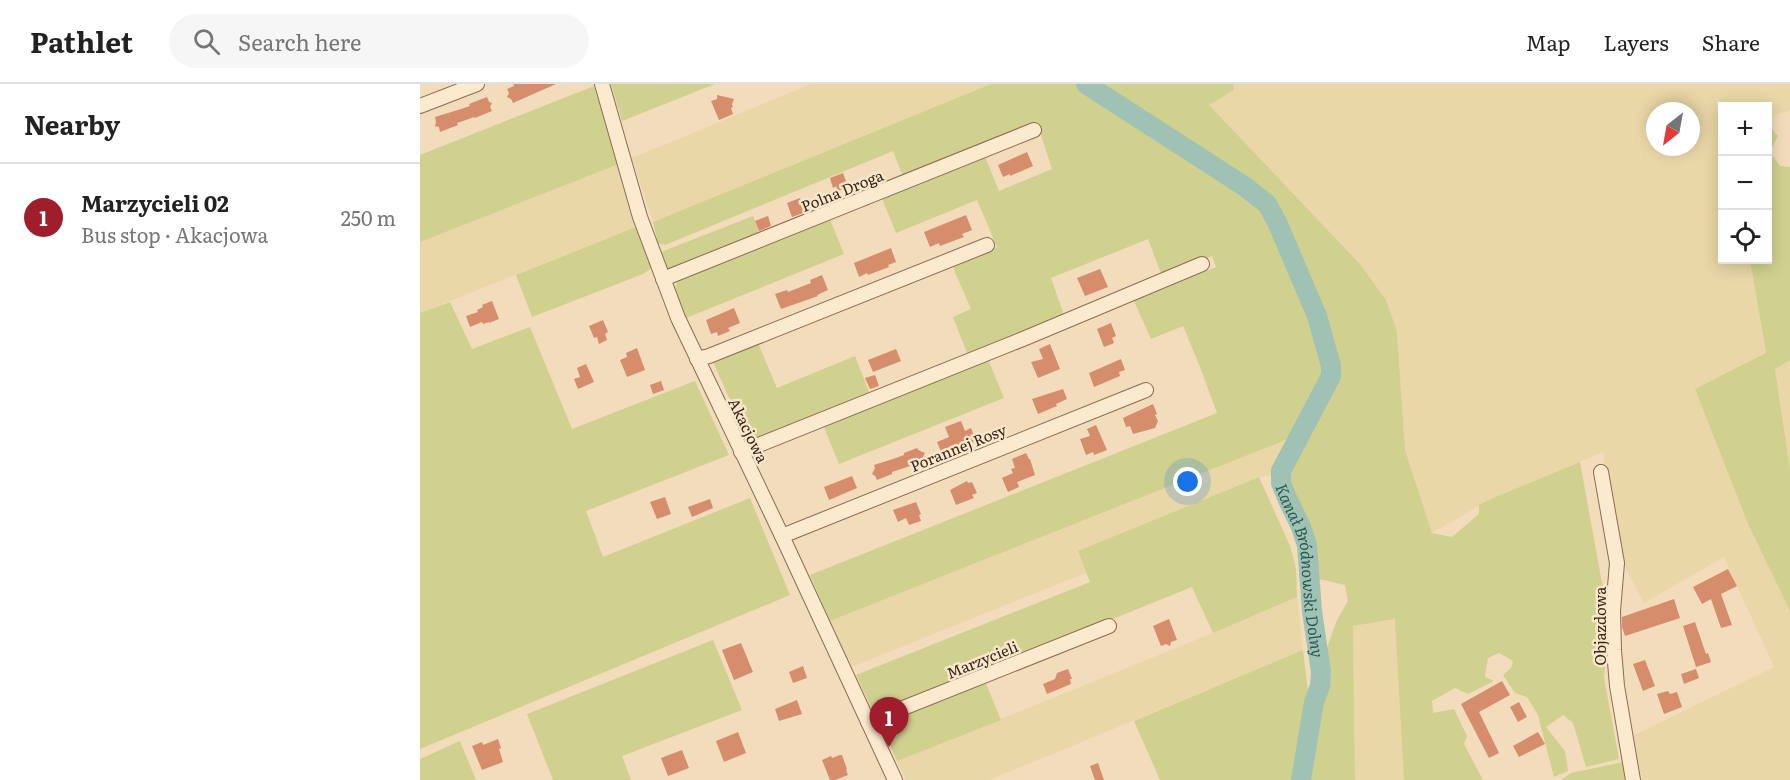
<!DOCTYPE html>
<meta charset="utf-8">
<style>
:root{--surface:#fff;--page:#f6f6f6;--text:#222;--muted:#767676;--line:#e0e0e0;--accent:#a01d2c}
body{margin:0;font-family:Literata,serif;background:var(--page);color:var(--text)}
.controls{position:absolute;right:18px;top:18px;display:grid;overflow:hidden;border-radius:0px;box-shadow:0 3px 15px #0003}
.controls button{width:54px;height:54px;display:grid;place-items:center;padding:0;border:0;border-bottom:2px solid var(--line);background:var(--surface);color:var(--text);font:30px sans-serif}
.compass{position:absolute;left:1226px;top:18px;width:54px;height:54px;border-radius:50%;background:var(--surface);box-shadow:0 3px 15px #0003;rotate:211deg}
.you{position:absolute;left:768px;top:398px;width:21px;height:21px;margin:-15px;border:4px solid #fff;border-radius:50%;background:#1a73e8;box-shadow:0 0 0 9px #1a73e833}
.badge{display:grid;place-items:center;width:39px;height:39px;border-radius:50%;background:var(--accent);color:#fff;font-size:20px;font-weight:700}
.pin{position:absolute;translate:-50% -50px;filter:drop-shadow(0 2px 3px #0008)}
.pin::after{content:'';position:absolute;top:32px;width:21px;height:18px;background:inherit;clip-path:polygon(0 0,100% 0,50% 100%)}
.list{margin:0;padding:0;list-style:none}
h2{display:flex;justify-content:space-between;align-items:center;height:78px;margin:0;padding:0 24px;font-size:26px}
h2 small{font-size:20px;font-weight:400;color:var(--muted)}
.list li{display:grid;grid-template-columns:39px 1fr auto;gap:18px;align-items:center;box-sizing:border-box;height:108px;padding:0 24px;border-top:2px solid var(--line)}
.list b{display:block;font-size:22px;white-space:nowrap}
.list p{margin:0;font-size:20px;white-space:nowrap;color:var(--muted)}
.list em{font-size:20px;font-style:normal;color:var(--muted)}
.icon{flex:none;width:33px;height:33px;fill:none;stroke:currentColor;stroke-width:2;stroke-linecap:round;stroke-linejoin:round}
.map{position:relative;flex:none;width:1370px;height:696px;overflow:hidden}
header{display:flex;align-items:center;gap:36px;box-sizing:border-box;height:84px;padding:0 30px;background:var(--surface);border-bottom:2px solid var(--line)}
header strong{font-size:28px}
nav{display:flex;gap:33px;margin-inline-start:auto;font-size:21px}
.search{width:420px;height:54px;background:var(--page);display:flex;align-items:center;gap:15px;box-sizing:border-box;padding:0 21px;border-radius:33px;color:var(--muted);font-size:22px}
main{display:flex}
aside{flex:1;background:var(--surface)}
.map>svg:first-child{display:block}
.farmland{fill:#e9d7a7;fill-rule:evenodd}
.green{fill:#d0d18e}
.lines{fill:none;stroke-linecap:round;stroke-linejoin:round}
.river{stroke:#a0c2b4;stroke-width:20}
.building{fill:#d58d6c}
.minor-casing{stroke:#8b6b53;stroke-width:16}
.minor{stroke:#fceacf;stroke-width:14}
.labels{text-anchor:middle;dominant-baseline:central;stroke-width:5;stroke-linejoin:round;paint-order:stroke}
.street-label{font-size:15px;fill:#38251a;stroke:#f9e7cb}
.water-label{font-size:16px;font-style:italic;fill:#275a51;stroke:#f9e7cb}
</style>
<header>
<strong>Pathlet</strong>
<div class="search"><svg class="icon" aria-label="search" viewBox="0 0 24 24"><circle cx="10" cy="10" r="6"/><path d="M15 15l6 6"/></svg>Search here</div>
<nav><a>Map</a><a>Layers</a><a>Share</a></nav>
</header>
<main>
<aside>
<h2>Nearby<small></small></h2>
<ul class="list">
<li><span class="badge">1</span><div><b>Marzycieli 02</b><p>Bus stop · Akacjowa</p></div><em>250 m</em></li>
</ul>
</aside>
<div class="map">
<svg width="1370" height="696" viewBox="0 0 1370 696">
<rect width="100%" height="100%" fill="#f2dcbb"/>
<g class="farmland">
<path d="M 391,0 L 571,0 L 233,138 L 212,74 Z"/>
<path d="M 813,0 L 1370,0 L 1370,27 L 1348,33 L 1348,22 L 1302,22 L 1302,176 L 1330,176 L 1346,270 L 1329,442 L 1370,527 L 1370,696 L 1218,696 L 1210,653 L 1354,583 L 1304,473 L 1224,519 L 1195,464 L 1183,368 L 1073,414 L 1012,449 L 985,366 L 977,247 L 966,216 L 940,180 L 789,21 L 814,6 ZM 1235,27 L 1271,27 L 1271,63 L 1235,63 Z"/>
<path d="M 199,80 L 216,143 L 0,229 L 0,158 Z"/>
<path d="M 1370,276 L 1370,386 L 1355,285 Z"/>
<path d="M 869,354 L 850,391 L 839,393 L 658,467 L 666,489 L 432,583 L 410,537 Z"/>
<path d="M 877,513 L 883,566 L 652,662 L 569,696 L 486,696 L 477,677 L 793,549 Z"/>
<path d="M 976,535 L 984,696 L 935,696 L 933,542 Z"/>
</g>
<g class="green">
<path d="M 191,0 L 295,0 L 202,37 Z"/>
<path d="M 571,0 L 813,0 L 814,6 L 789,21 L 940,180 L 966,216 L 977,247 L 985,366 L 1012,449 L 1032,453 L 1059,430 L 1059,421 L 1073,414 L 1160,378 L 1182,499 L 1190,510 L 1184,594 L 1199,675 L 1166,683 L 1153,639 L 1143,631 L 1126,643 L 1145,667 L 1148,687 L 1134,693 L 1118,631 L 1107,613 L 1095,609 L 1083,591 L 1091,584 L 1093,577 L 1079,569 L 1068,574 L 1065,593 L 1074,597 L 1048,610 L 1035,604 L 1012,617 L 1013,629 L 1034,625 L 1047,652 L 1044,660 L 1063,696 L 984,696 L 975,535 L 933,542 L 935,696 L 740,696 L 714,637 L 883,566 L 888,607 L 884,631 L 900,628 L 905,569 L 917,536 L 928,517 L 925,501 L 899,495 L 896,457 L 867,391 L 850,391 L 868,355 L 410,537 L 390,491 L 797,329 L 780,283 L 763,242 L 731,255 L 714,217 L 796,183 L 792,172 L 742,192 L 728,155 L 631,194 L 644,231 L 547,269 L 533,233 L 551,225 L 532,181 L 577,163 L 557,116 L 476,149 L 461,112 L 564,70 L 579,107 L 632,85 L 617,39 L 483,92 L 473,67 L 245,161 L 238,159 L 233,138 Z"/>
<path d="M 174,2 L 199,80 L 0,158 L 0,71 Z"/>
<path d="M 1348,41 L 1358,52 L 1350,68 L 1360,82 L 1370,83 L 1370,276 L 1355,285 L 1370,386 L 1370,527 L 1329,442 L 1275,305 L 1346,269 L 1330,176 L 1348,176 Z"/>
<path d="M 333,132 L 340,151 L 248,188 L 241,168 Z"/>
<path d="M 409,133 L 424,170 L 266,234 L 254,205 L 260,194 Z"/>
<path d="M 216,143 L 232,184 L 223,190 L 112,233 L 96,191 Z"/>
<path d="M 30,218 L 52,265 L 110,243 L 152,345 L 275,297 L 309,371 L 166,427 L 183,473 L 330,414 L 370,511 L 0,665 L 0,229 Z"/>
<path d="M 338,259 L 357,304 L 435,272 L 449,308 L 335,355 L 326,351 L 292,276 Z"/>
<path d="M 568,275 L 584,314 L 419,380 L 403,341 Z"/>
<path d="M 839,393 L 870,462 L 876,484 L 877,513 L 793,549 L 772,503 L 455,631 L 436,591 L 670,498 L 658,467 Z"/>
<path d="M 293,556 L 322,626 L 202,672 L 211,696 L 133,696 L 107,630 Z"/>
<path d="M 564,595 L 581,636 L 477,677 L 459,637 Z"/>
<path d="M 40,657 L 56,696 L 0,696 L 0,675 Z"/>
<path d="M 1208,677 L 1210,696 L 1141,696 L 1151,689 Z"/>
</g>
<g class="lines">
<path class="river" id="s1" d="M 666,0 L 824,102 L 847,120 L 857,138 L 897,232 L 911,282 L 911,292 L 861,387 L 861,399 L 868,416 L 881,443 L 887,461 L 892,527 L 901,588 L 900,602 L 894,618 L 881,696"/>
</g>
<g class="building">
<path d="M 93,0 L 136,0 L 93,19 L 91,15 L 87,13 L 89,9 L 87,5 L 94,2 Z"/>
<path d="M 297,11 L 314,15 L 312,20 L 313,23 L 311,24 L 313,30 L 299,36 L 291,17 L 297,15 Z"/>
<path d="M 67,13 L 69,18 L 72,19 L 70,23 L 72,27 L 55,34 L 54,33 L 46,36 L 37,39 L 38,41 L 20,48 L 19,43 L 15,42 L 16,38 L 15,33 L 41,25 L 50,22 L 49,20 Z"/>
<path d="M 607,68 L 613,82 L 590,92 L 590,90 L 583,93 L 578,81 Z"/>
<path d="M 423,89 L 428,103 L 418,107 L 416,102 L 413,104 L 410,94 Z"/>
<path d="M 380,114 L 386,128 L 372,133 L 367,119 Z"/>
<path d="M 546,131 L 552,146 L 542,150 L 544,153 L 520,162 L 519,159 L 510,163 L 504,148 Z"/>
<path d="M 348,132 L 351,142 L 339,147 L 335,137 Z"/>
<path d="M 471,164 L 476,178 L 468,181 L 469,183 L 448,191 L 447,189 L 439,193 L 434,179 Z"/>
<path d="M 680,185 L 688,203 L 665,212 L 657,194 Z"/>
<path d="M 402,191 L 408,206 L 397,211 L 398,212 L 361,225 L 355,210 L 367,206 L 368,208 L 391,199 L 390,196 Z"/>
<path d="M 72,217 L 79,235 L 69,239 L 69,238 L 63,240 L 62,238 L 50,243 L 46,232 L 58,228 L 57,226 L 63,223 L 62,221 Z"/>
<path d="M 314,224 L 320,239 L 308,244 L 310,247 L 298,252 L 297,248 L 291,250 L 286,236 Z"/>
<path d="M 183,236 L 188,248 L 185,250 L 187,256 L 179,260 L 177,253 L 174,254 L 169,242 Z"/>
<path d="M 691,239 L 696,252 L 692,254 L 694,259 L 684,263 L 677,245 Z"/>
<path d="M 630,260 L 640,285 L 618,294 L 611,278 L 623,275 L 619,265 Z"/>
<path d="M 217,264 L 225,286 L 207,293 L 200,276 L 207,273 L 206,269 Z"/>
<path d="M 476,265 L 481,277 L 453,288 L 448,276 Z"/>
<path d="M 701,275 L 705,286 L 699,288 L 700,292 L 674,303 L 669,289 Z"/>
<path d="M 166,280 L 174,298 L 158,305 L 154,295 L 160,293 L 157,284 Z"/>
<path d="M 455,291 L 459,302 L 450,305 L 445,294 Z"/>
<path d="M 241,297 L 244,306 L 233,310 L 230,301 Z"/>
<path d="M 643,305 L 647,315 L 636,320 L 637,322 L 618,330 L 612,315 Z"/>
<path d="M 733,320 L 737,330 L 735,331 L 738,337 L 735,344 L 713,350 L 710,342 L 706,343 L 703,334 Z"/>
<path d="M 541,337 L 545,347 L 551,344 L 556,357 L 522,370 L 517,358 L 529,353 L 525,343 Z"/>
<path d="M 676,341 L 687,366 L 674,371 L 673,368 L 666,371 L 660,355 L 670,352 L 667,345 Z"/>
<path d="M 497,364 L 498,366 L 505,369 L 503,373 L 505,377 L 472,388 L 472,390 L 457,396 L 455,392 L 452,390 L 455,384 L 454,381 L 476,374 L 484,371 L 484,369 Z"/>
<path d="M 606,369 L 609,375 L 610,375 L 615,391 L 597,398 L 599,403 L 588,408 L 582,394 L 593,389 L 591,385 L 595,384 L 592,375 Z"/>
<path d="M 432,392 L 437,404 L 409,416 L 404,403 Z"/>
<path d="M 547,397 L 548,399 L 552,398 L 557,409 L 552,411 L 554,414 L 536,421 L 530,406 Z"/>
<path d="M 245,413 L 251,430 L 237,435 L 230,418 Z"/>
<path d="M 290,415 L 293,424 L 272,433 L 268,423 Z"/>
<path d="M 496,418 L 501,430 L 499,431 L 501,437 L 489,441 L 486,434 L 478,438 L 473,426 Z"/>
<path d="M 1308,485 L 1317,502 L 1301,510 L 1312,541 L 1301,544 L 1291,515 L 1282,520 L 1273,503 Z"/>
<path d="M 1254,515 L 1260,534 L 1205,552 L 1202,543 L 1202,533 Z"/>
<path d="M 749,535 L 757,556 L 751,558 L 750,562 L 746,560 L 741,562 L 733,542 Z"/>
<path d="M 1275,538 L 1286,570 L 1288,569 L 1291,578 L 1276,583 L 1263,542 Z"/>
<path d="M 321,559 L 333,588 L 314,596 L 302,566 Z"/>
<path d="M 1225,576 L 1235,602 L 1223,607 L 1213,580 Z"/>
<path d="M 383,582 L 387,594 L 373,599 L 369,588 Z"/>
<path d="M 648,585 L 652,595 L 650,595 L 651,600 L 627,610 L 623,600 L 635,595 L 637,589 Z"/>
<path d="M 1276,585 L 1279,594 L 1264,600 L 1261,590 Z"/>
<path d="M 1082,597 L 1090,611 L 1059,628 L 1079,669 L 1069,674 L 1041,620 Z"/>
<path d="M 1248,607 L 1250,610 L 1257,608 L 1262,623 L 1244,630 L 1237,610 Z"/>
<path d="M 377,616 L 382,630 L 359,637 L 355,625 Z"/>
<path d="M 1099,618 L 1107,633 L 1098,638 L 1090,623 Z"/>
<path d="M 318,648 L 326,669 L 304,678 L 296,657 Z"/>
<path d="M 1118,648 L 1125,660 L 1099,673 L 1093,662 Z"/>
<path d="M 78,655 L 81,664 L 79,665 L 83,678 L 62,686 L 52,662 L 62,658 L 63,661 Z"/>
<path d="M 262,666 L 269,684 L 248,692 L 241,674 Z"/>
<path d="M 420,671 L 422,671 L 427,685 L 426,686 L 428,691 L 415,696 L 410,696 L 402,676 L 411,672 L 412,674 Z"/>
<path d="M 678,679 L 684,696 L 675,696 L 670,682 Z"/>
</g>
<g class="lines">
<defs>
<g id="minor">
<path d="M 182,0 L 220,133 L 258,234 L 362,452 L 475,696"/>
<path d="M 0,22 L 57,0"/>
<path d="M 243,195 L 614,46"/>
<path d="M 277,275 L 289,272 L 567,161"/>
<path d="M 321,368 L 603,255 L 782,180"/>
<path d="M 1181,388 L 1197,479 L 1193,527 L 1194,566 L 1197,602 L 1213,696"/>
<path d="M 362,452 L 726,306"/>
<path d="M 448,638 L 689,542"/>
</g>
</defs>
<use href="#minor" class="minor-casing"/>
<use href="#minor" class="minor"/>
</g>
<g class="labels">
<g class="street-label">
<text transform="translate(422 106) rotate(-22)">Polna Droga</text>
<text transform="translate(329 346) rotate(64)">Akacjowa</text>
<text transform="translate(538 363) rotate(-22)">Porannej Rosy</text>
<text transform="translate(1179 542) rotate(-90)">Objazdowa</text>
<text transform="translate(562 575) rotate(-22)">Marzycieli</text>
</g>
<g class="water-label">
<text stroke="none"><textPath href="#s1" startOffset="612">Kanał Bródnowski Dolny</textPath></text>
</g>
</g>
</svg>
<div class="controls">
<button>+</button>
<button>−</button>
<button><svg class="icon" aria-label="locate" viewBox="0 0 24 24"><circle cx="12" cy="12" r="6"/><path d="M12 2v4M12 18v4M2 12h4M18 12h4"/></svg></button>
</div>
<svg class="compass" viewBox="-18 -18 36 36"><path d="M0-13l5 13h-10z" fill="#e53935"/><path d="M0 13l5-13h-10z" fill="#767676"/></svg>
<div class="you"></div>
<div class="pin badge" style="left:469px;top:663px">1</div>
</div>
</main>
